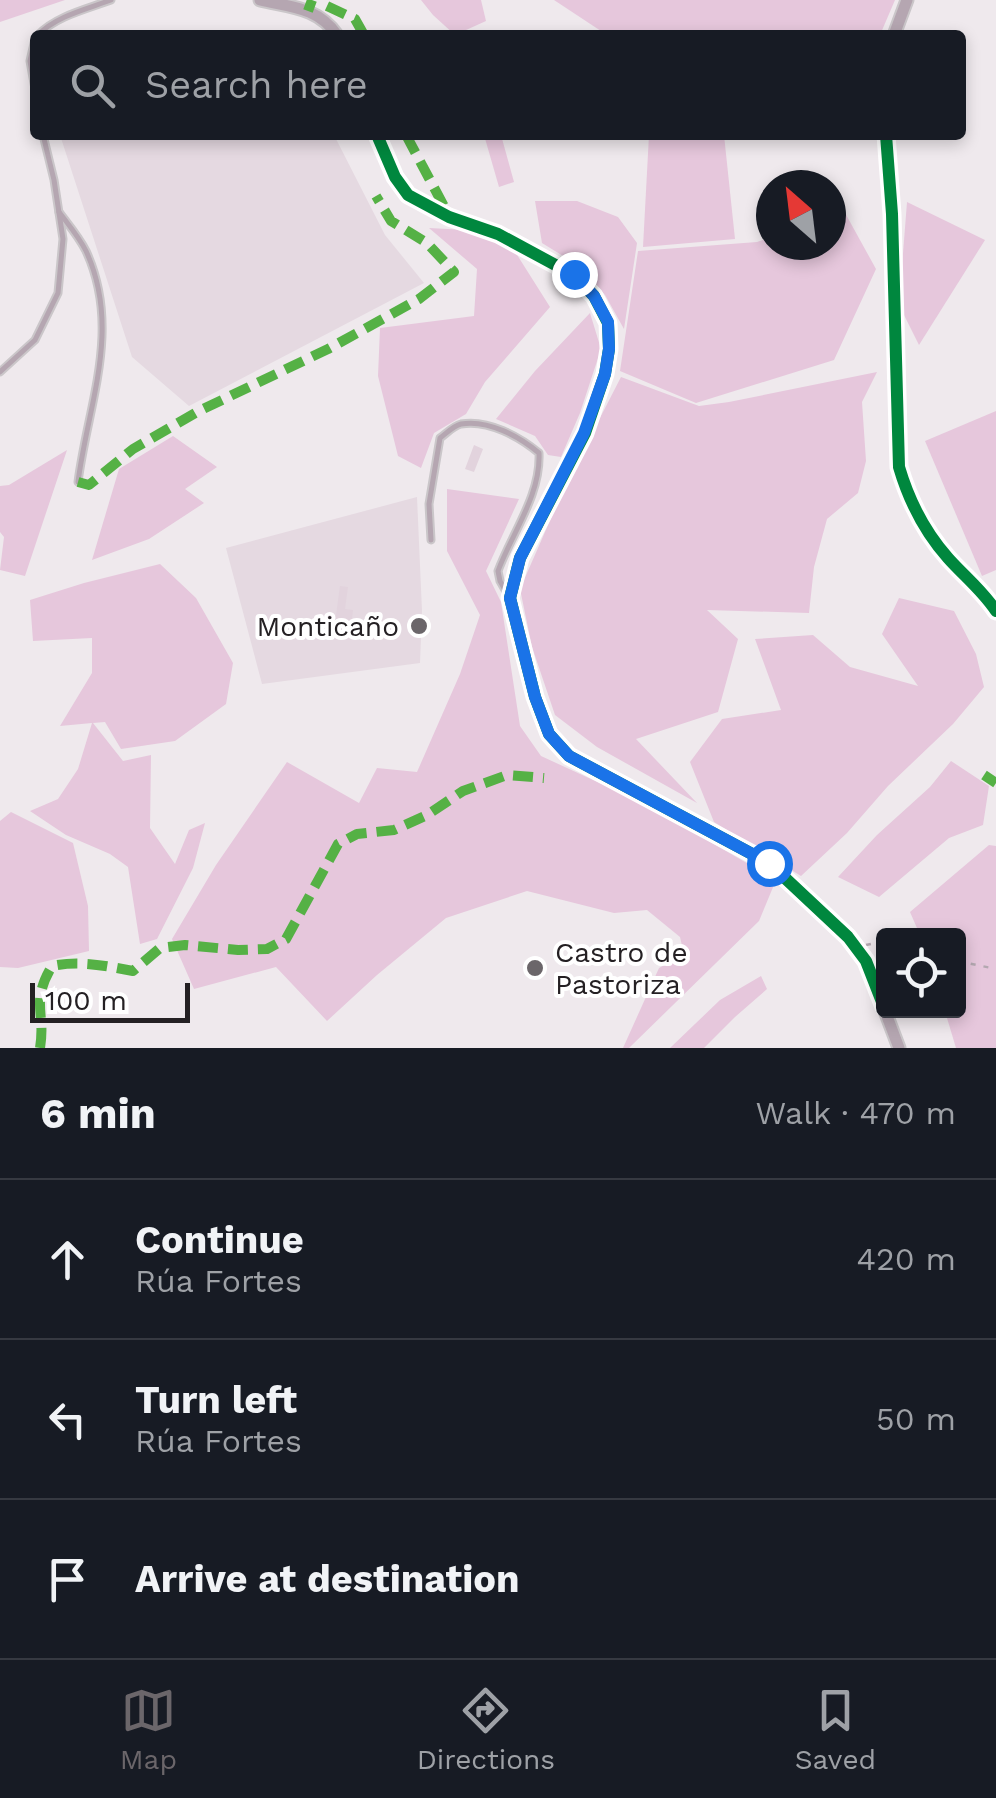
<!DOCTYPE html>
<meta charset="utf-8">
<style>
:root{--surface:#171b24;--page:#20242c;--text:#f1f3f6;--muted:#9ea1a6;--line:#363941;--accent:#6b666a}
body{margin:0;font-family:"Work Sans",sans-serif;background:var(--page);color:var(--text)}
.controls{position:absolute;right:30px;bottom:30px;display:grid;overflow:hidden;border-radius:10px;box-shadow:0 5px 15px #0003}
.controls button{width:90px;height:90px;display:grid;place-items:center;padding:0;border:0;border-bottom:2px solid var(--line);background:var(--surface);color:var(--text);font:50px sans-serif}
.compass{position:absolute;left:756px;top:170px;width:90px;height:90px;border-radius:50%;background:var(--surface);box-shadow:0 5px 15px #0003;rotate:332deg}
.scale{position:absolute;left:30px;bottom:25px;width:160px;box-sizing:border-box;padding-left:10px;border:5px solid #242023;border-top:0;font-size:28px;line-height:35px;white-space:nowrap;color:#242023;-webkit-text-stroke:8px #fff;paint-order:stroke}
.stop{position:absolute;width:30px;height:30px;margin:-22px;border:8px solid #1a73e8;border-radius:50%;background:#fff}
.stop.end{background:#1a73e8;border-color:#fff;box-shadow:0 2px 10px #0008}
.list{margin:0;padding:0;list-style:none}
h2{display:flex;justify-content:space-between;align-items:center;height:130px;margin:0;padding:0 40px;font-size:42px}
h2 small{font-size:32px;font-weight:400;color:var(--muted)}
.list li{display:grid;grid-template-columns:65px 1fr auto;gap:30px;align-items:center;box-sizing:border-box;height:160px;padding:0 40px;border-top:2px solid var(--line)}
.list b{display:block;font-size:38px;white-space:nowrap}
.list p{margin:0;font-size:32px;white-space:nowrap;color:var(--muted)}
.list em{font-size:32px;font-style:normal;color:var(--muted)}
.icon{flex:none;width:55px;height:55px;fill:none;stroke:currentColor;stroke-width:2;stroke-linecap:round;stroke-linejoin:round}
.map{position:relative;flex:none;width:996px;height:1048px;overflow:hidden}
.search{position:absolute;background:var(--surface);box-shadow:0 5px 15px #0003;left:30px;right:30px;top:30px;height:110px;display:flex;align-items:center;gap:25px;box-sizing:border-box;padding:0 35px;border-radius:10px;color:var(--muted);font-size:38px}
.sheet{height:610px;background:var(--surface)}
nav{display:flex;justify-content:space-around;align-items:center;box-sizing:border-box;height:140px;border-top:2px solid var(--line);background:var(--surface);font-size:28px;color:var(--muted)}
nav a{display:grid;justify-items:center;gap:5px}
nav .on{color:var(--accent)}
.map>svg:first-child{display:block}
.built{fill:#e5d9e1}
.green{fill:#e6c7dc}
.building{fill:#e2d3dd}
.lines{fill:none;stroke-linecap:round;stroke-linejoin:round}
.lane-casing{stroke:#cac6c9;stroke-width:9}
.street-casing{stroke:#cac6c9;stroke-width:15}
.path{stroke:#b3a8b0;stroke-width:2.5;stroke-dasharray:5 8;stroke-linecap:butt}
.lane{stroke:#b5a6b1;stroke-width:5}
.street{stroke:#b5a6b1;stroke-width:11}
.quiet{stroke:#55b145;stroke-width:10;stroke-dasharray:20 10;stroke-linecap:butt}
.cycleway-casing{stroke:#fff;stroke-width:19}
.cycleway{stroke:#00873e;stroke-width:12}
.route{stroke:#1a73e8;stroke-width:12}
.poi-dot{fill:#6b666a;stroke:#fff;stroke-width:4}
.labels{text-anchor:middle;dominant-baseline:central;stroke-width:8;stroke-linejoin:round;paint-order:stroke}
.poi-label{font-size:28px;fill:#242023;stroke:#fff;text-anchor:end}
</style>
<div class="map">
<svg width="996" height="1048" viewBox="0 0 996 1048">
<rect width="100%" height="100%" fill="#efe9ed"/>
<g class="built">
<path d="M 60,135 L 334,135 L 385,235 L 424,283 L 189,406 L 132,357 Z"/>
<path d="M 417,497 L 422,611 L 420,663 L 262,684 L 226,548 Z"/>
</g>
<g class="green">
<path d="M 0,0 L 65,0 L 0,22 Z"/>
<path d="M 421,0 L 481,0 L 486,21 L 455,35 L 433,15 Z"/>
<path d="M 554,0 L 895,0 L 880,35 L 607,35 Z"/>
<path d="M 484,135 L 501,135 L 514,182 L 499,187 Z"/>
<path d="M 649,135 L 724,135 L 735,239 L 643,247 Z"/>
<path d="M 535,201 L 577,201 L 618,217 L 637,243 L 624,329 L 605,295 L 581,267 L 542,243 Z"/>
<path d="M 907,202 L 985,240 L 919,345 L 899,305 Z"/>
<path d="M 844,211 L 876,269 L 834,360 L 696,403 L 620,371 L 638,251 L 757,242 L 771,237 L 771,245 L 831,245 L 831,216 Z"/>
<path d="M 429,228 L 467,230 L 514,250 L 550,307 L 485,382 L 466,414 L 434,433 L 421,468 L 398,456 L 378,376 L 380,328 L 474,316 L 477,269 Z"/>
<path d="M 590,313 L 601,349 L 580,413 L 561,457 L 548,455 L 535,436 L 496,419 L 535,371 Z"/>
<path d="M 877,372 L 862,402 L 866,461 L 858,493 L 827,519 L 814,567 L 809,613 L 707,610 L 738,639 L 718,712 L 636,739 L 697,803 L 597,747 L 555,715 L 532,647 L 520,589 L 566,484 L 621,377 L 699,406 L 729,402 Z"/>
<path d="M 996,411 L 996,570 L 982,576 L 925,441 Z"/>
<path d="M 173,436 L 217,467 L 185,489 L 204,503 L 149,539 L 92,560 L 119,469 Z"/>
<path d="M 67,450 L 25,576 L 0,570 L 4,537 L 0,532 L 0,486 L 9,485 Z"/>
<path d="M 447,489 L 519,499 L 486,571 L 501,602 L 520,726 L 541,756 L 643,803 L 776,880 L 759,921 L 629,1048 L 623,1048 L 659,968 L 684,954 L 680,937 L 647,910 L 614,913 L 527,891 L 446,918 L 377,975 L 327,1021 L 276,967 L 194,989 L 172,939 L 216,865 L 287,762 L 359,803 L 377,768 L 417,772 L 460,674 L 480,615 L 447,551 Z"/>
<path d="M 160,564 L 196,598 L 233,663 L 226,704 L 175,741 L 121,749 L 105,722 L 93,723 L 123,761 L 151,755 L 150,828 L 175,864 L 189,830 L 205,823 L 193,868 L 157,939 L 140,944 L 128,867 L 110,854 L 66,835 L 30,811 L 58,799 L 78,769 L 92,723 L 60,726 L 92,673 L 92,638 L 33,641 L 30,600 L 84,583 Z"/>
<path d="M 899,598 L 954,611 L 976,654 L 984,687 L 953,724 L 888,786 L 847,833 L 801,876 L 714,822 L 690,762 L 722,719 L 781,710 L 755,639 L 813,635 L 850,667 L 918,686 L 882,634 Z"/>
<path d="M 951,761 L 989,786 L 983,825 L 949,838 L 879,897 L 838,877 L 877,835 L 930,787 Z"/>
<path d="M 11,812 L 73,843 L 88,906 L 89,951 L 18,968 L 0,967 L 0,821 Z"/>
<path d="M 989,845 L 996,846 L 996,1048 L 956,1048 L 947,1018 L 917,1017 L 914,1011 L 958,1011 L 958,936 L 920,935 L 910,912 Z"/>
<path d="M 761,976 L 767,989 L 735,1017 L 704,1048 L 670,1048 L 720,1000 Z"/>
</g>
<g class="building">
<path d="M 474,445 L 483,449 L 474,472 L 465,469 Z"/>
<path d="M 340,586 L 348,587 L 345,609 L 353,610 L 352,619 L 355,619 L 354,633 L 334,631 Z"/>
</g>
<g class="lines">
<defs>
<g id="lane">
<path d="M 38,35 C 56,16 87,9 111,0"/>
<path d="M 35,39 L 30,61 L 35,89"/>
<path d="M 59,212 C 68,224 79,237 86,251 C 122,329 88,404 78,482"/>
<path d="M 0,372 L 35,340 L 58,293 L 63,239 L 54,180 L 43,135"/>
<path d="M 431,540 L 429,504 L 440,438 C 447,433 453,426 461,424 C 488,419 520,437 539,453 C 541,495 512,533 498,571 L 500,581 L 508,595"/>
</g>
<g id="street">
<path d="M 260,0 C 290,7 318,7 337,35"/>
<path d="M 894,35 L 907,0"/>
<path d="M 377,135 L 395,177 L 408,195 L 449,217 L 498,234 L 574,275 L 594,296 L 608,323 L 609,349 L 605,374 L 585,433 L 520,558 L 510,598 L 535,697 L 549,734 L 569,756 L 769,863 L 848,937 L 866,961 L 884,1007"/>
<path d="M 886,135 L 892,214 L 899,467 C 909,501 924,531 948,558 C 964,576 982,590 996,611"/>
<path d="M 885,1011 L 899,1048"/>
</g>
</defs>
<use href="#lane" class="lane-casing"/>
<use href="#street" class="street-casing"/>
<g class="path">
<path d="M 866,945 L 884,941"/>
<path d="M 958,961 L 996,969"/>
</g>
<use href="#lane" class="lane"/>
<use href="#street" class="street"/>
<g class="quiet">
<path d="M 327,6 L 355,19 L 364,35"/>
<path d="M 308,11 L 312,0"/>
<path d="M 406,135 L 447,212"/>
<path d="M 78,482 L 89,485 L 133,449 L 197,412 L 328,349 L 419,299 L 454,272 L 427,243 L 391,221 L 376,196"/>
<path d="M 984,775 L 996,783"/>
<path d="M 40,1048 C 46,1012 30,1003 52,966 C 80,960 106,966 133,971 L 160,948 L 185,945 L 238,950 L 267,949 L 286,939 L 338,844 L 357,834 L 394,830 L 427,815 L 463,791 L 507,775 L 544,778"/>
</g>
<defs>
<g id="cycleway">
<path d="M 377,135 L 395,177 L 408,195 L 449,217 L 498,234 L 574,275 L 594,296 L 608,323 L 609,349 L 605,374 L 585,433 L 520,558 L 510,598 L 535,697 L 549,734 L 569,756 L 769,863 L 848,937 L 866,961 L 884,1007"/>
<path d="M 886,135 L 892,214 L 899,467 C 909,501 924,531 948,558 C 964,576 982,590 996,611"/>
</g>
</defs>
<use href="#cycleway" class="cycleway-casing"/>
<use href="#cycleway" class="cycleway"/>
</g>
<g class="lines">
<path class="route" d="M 574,274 L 594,296 L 608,322 L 609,349 L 605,374 L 584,433 L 520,558 L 510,598 L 535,697 L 549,734 L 569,756 L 769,863"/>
</g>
<g class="poi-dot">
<circle cx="419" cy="626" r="10"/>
<circle cx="535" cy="968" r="10"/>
</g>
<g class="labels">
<g class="poi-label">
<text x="399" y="626">Monticaño</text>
<text x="555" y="952" text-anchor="start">Castro de<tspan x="555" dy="32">Pastoriza</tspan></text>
</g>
</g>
</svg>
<div class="controls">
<button><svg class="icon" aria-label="locate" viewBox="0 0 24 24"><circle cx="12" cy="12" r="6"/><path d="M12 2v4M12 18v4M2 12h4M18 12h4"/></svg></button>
</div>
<svg class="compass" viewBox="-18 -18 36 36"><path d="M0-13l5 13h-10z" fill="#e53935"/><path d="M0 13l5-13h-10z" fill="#9ea1a6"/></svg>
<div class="scale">100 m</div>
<div class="stop" style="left:769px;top:863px"></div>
<div class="stop end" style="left:574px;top:274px"></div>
<div class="search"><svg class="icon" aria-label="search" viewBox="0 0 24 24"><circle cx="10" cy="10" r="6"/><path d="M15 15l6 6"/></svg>Search here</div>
</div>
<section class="sheet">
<h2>6 min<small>Walk · 470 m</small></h2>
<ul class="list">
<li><svg class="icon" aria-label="ahead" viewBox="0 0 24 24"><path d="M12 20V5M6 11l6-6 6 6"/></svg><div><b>Continue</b><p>Rúa Fortes</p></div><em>420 m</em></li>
<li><svg class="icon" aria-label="left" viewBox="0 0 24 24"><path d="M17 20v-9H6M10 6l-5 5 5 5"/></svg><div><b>Turn left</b><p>Rúa Fortes</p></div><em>50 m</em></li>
<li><svg class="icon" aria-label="arrive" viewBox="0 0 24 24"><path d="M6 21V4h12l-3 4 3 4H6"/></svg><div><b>Arrive at destination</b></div></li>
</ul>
</section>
<nav>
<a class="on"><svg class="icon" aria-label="map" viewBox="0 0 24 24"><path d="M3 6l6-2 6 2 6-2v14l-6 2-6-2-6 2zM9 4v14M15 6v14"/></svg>Map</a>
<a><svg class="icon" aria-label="directions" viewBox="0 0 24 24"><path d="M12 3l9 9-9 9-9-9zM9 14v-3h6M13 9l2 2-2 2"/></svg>Directions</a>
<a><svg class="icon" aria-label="saved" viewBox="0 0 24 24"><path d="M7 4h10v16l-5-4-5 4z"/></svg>Saved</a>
</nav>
